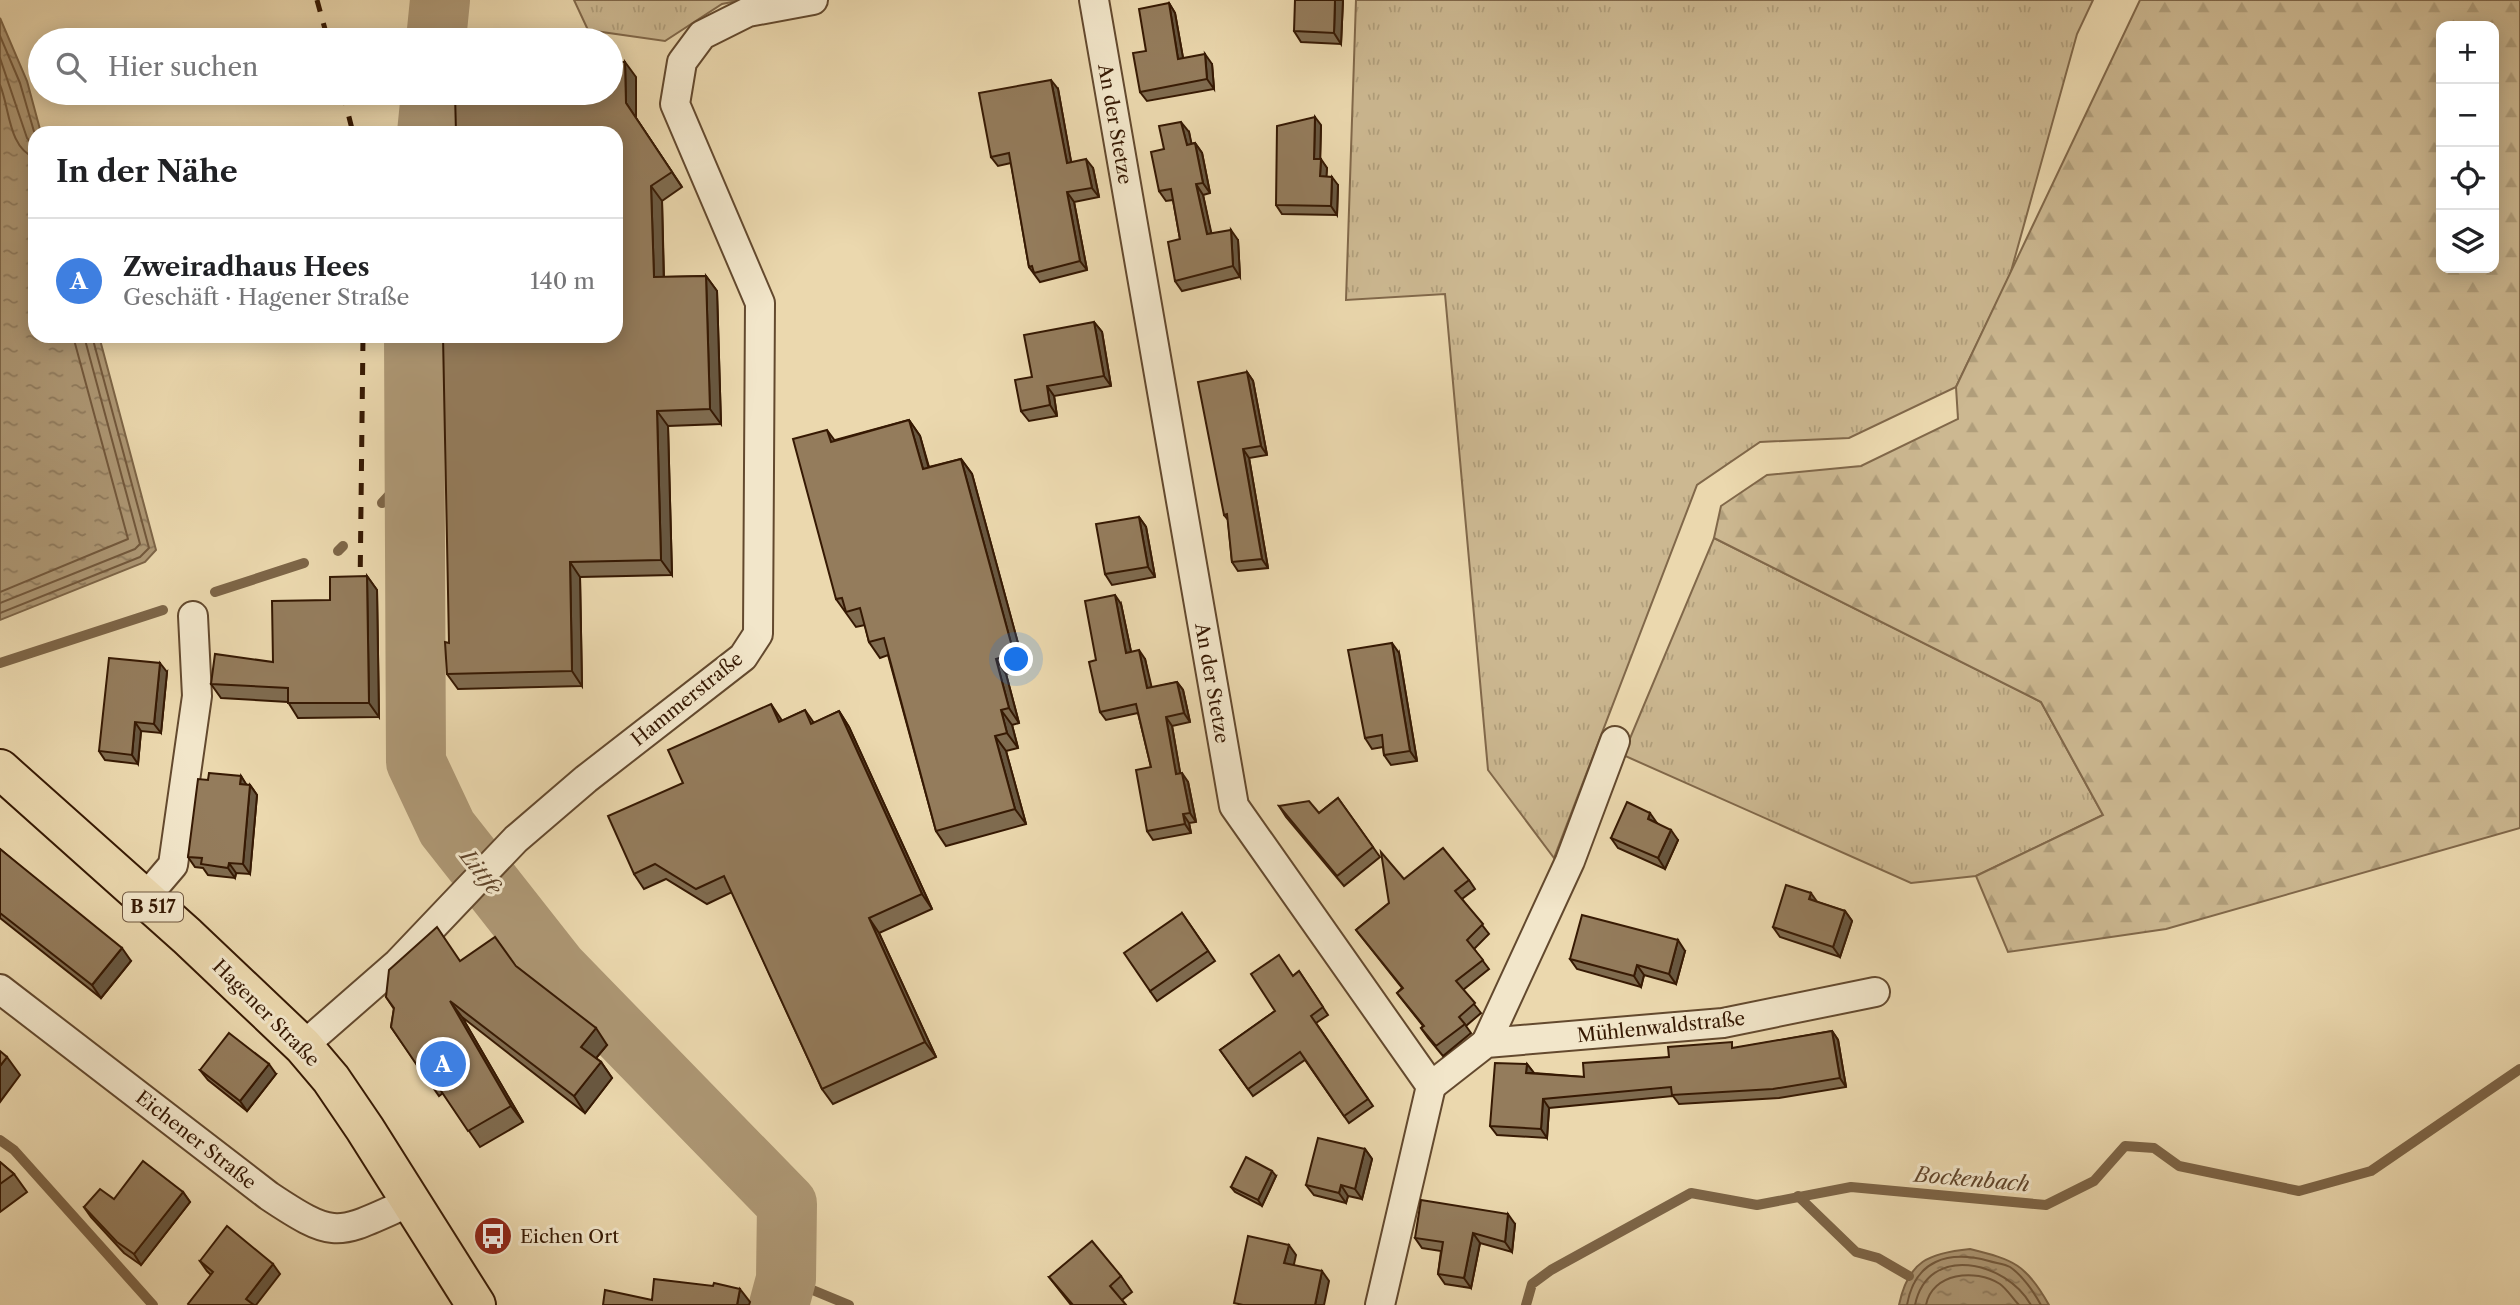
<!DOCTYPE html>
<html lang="de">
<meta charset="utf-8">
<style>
:root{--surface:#fff;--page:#f2f2f2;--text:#202124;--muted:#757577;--line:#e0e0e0;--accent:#8f2418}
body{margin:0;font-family:"Libre Caslon Text",serif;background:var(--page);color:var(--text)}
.controls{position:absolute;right:21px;top:21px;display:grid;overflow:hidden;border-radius:14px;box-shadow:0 4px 18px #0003}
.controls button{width:63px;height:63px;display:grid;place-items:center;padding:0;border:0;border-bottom:2px solid var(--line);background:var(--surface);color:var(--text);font:35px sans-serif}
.you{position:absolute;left:1017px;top:660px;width:24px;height:24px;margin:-18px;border:5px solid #fff;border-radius:50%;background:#1a73e8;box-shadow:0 0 0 10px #1a73e833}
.badge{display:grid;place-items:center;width:46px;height:46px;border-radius:50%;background:var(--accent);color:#fff;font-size:23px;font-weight:700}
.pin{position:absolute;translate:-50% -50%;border:4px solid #fff;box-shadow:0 2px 7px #0006}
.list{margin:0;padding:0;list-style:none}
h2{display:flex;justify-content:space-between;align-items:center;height:91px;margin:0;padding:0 28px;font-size:30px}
h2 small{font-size:23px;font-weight:400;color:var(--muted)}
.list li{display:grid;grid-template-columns:46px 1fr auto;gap:21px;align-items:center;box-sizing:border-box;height:126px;padding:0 28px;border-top:2px solid var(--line)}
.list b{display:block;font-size:26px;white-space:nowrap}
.list p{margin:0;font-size:23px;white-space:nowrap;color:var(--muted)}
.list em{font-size:23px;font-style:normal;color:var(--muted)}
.icon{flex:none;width:38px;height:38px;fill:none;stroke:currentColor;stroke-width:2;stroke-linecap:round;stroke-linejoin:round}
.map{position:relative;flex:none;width:2520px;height:1305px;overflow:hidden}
.search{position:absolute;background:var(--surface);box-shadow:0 4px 18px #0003;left:28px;top:28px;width:595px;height:77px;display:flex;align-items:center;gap:18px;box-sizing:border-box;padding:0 24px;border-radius:38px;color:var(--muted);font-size:26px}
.panel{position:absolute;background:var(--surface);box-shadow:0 4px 18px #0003;left:28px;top:126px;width:595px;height:217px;border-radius:21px}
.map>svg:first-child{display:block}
.grass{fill:url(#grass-tufts);stroke:#81684a;stroke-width:2}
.forest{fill:url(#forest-firs);stroke:#81684a;stroke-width:2;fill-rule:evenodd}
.water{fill:url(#water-ripples);stroke:#7d6547;stroke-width:2}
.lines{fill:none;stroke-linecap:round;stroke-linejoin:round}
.shore{stroke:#72583c;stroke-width:2}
.stream{stroke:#7d6547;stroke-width:10}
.river{stroke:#ad9774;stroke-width:60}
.minor-casing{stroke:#63492e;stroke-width:32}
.primary-casing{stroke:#361903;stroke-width:42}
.minor{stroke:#f2e6ca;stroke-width:28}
.primary{stroke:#ebd8ae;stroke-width:38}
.rail{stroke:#361903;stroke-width:5;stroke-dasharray:12 12;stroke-linecap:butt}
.wall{fill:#7f6b4f;stroke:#361903;stroke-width:2}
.shaded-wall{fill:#685740;stroke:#361903;stroke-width:2}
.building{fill:#947c5c;stroke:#361903;stroke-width:2}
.labels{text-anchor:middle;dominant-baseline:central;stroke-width:6;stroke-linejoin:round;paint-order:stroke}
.shield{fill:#f2e6ca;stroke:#6e563f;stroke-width:2}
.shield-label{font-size:18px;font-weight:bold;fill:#361903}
.street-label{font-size:19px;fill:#361903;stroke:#f2e6ca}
.poi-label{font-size:19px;fill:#361903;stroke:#f2e6ca;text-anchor:start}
.water-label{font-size:21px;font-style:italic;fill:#60452b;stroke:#f2e6ca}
</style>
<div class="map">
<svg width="2520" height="1305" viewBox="0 0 2520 1305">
<defs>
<pattern id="grass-tufts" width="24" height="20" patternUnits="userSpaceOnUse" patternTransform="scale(1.75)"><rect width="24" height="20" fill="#ccb891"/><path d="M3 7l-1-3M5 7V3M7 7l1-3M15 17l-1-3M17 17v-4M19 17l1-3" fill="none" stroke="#b09e7b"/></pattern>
<pattern id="forest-firs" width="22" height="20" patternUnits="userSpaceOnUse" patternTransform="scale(1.75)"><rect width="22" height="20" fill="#ccb891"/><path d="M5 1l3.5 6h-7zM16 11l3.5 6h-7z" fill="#b09e7b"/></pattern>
<pattern id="water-ripples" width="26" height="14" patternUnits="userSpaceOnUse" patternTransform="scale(1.75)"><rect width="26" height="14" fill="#ad9774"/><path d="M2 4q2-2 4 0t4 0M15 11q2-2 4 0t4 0" fill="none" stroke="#8e7a5d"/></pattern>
</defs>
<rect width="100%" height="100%" fill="#ebd8ae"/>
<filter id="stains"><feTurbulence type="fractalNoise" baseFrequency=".00286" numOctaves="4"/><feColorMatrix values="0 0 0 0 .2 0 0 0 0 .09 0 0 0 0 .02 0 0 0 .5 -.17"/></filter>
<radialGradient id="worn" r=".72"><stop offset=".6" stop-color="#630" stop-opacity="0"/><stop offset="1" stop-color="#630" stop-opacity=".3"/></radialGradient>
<g class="grass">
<path d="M 574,0 L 742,0 L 722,4 L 665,41 L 588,30 Z"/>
<path d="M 1356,0 L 2093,0 L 2077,34 L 2010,275 L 1956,387 L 1849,438 L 1760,442 L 1697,485 L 1554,858 L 1488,770 L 1445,294 L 1346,300 Z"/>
<path d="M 1714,538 L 2041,702 L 2103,815 L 1976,876 L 1911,883 L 1623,755 Z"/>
</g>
<path class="forest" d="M 2140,0 L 2520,0 L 2520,828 L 2166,929 L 2008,952 L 1976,876 L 2103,815 L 2041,702 L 1714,538 L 1721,506 L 1767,475 L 1861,466 L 1958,419 L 1956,387 ZM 2441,26 L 2494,26 L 2494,268 L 2441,268 Z"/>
<g class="water">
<path d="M 0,18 L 27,81 L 41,133 L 35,133 L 35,336 L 99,336 L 156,550 L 145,562 L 0,620 Z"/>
<path d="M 1970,1249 C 2014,1260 2026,1264 2049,1305 L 1899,1305 C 1908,1261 1929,1253 1970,1249 Z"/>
</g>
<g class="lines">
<g class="shore">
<path d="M 0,36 L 20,83 L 35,135"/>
<path d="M 0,58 L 27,138 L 35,147"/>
<path d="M 0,85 C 10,109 8,147 35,158"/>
<path d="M 0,592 L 128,539 L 73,336"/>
<path d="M 0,603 L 135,549 L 140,544 L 84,336"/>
<path d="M 0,613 L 140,557 L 149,548 L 92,336"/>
<path d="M 1907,1305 C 1915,1260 1948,1250 1989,1261 C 1995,1263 2005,1264 2010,1267 C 2022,1275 2034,1292 2041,1305"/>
<path d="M 1915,1305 C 1928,1243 2006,1261 2031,1305"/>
<path d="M 1926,1305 C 1932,1273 1975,1268 2000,1284 C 2007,1289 2013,1299 2019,1305"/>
</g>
<g class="stream">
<path d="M 382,503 L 415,467"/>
<path d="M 338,551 L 343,546"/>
<path d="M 215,592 L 304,563"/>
<path d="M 0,663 L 163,610"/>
<path d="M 0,1140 L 14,1150 L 153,1305"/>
<path d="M 1798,1196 L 1856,1252 L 1878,1258 L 1909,1276"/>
<path d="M 786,1279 L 849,1305"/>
<path d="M 1526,1305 L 1532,1284 L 1551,1270 L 1691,1193 L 1757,1205 L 1851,1187 L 2046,1205 L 2094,1181 L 2125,1146 L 2154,1148 L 2179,1166 L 2299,1191 L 2371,1171 L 2520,1069"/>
</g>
<g class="river">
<path d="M 436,40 L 440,0"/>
<path d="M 427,133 L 431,93"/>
<path d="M 414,336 L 416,762 L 447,828 L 558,969 L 787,1204 L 786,1279 L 779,1305"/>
</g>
<defs>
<g id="minor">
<path d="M 1094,0 L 1234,806 L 1431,1086 L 1380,1305"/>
<path d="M 144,899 L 173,865 L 197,696 L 193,616"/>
<path d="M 0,989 L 269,1196 C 338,1242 337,1234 410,1202"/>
<path d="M 1486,1043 L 1570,861 L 1615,741"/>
<path d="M 303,1046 L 398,963 L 516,839 L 586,779 L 743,657 L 758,634 L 760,303 L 675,104 L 682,62 L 702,35 L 748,12 L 813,0"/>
<path d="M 1431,1086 L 1486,1043 L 1723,1023 L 1875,992"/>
</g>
<path id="primary" d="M 0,769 L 187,936 L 303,1046 L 331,1079 L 365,1129 L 476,1305"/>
</defs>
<use href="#minor" class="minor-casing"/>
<use href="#primary" class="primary-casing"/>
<use href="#minor" class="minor"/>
<use href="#primary" class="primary"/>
<g class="rail">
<path d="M 317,0 L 328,40"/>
<path d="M 343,93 L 353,133"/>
<path d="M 360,591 L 363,336"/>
</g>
</g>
<g class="wall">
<path d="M 1343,0 L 1341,44 L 1301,42 L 1294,31 Z"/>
<path d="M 1169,3 L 1175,13 L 1183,58 L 1212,64 L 1214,89 L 1147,101 L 1140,92 L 1146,51 Z"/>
<path d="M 636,77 L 636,118 L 682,187 L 662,201 L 664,277 L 706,276 L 717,291 L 721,424 L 668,426 L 672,575 L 580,577 L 582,686 L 458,689 L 447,674 L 449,643 Z"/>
<path d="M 1058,89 L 1071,162 L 1093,168 L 1099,197 L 1074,202 L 1087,270 L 1040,282 L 1029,267 L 1011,163 L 998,166 L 991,157 Z"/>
<path d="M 1321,125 L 1320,159 L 1327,168 L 1326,177 L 1338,185 L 1337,215 L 1282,214 L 1276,205 Z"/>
<path d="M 1189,132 L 1191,144 L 1195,143 L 1202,153 L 1210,193 L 1203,195 L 1211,234 L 1238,240 L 1240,277 L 1182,291 L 1175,281 L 1180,239 L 1173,200 L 1166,201 L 1159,191 L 1164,149 Z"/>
<path d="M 1094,322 L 1102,332 L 1111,386 L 1054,396 L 1057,416 L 1029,421 L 1021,411 L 1032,377 Z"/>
<path d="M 1247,372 L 1253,381 L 1267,455 L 1249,458 L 1268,568 L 1238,571 L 1232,562 L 1228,520 L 1224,515 Z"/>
<path d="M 909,420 L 920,436 L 929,467 L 961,459 L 972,474 L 1025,669 L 1006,674 L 1019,723 L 1012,725 L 1018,748 L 1006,751 L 1026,824 L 946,846 L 936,831 L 888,655 L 880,658 L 869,642 L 865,625 L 856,627 L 836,599 L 835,440 Z"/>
<path d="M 1139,517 L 1146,527 L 1155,577 L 1112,585 L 1105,574 Z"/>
<path d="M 367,576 L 377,590 L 379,717 L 298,718 L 288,702 L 221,698 L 211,684 L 273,662 L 330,600 Z"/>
<path d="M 1121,604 L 1131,652 L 1145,659 L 1151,688 L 1177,682 L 1183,690 L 1190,722 L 1172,726 L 1180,773 L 1188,782 L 1196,822 L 1189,823 L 1191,833 L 1153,840 L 1147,831 L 1151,767 L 1138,713 L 1106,720 L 1100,712 L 1096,660 Z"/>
<path d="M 1399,653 L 1417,761 L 1391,765 L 1384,755 L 1383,747 L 1372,749 L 1365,738 Z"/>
<path d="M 167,672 L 161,733 L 141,731 L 138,764 L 105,760 L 99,751 Z"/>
<path d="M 805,710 L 814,723 L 839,711 L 849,727 L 932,909 L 879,933 L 936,1057 L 833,1104 L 822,1089 L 732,892 L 707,904 L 666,879 L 644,889 L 634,874 L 683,783 L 782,721 Z"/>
<path d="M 241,776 L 246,785 L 250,785 L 257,795 L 250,874 L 236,873 L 235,878 L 208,875 L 203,868 L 195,867 L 188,857 L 208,780 Z"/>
<path d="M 1338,798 L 1380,857 L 1344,886 L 1286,817 L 1279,806 L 1319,813 Z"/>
<path d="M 1657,823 L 1678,840 L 1665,869 L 1618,848 L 1611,838 Z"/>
<path d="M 0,849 L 131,961 L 101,998 L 0,918 Z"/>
<path d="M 1404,879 L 1469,880 L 1475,889 L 1462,899 L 1489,934 L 1474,949 L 1489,969 L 1463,990 L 1481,1013 L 1466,1026 L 1471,1033 L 1443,1056 L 1428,1038 L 1421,1028 L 1423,1026 L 1397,993 L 1402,988 L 1356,930 L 1389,903 Z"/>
<path d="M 1817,902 L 1845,911 L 1852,921 L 1840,957 L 1780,937 L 1773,927 Z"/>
<path d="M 1182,913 L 1215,961 L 1157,1001 L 1150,991 Z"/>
<path d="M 1685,951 L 1676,984 L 1644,975 L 1641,987 L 1577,969 L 1570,959 Z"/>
<path d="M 460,961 L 516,967 L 607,1045 L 596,1058 L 601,1062 L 612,1078 L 585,1113 L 462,1017 L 523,1122 L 480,1147 L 443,1093 L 439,1096 L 391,1027 L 394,1009 L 386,997 Z"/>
<path d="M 1299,971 L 1328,1015 L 1316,1023 L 1373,1106 L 1349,1123 L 1305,1060 L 1253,1096 L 1220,1050 L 1275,1011 L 1293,976 Z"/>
<path d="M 1832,1031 L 1838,1040 L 1846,1087 L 1779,1098 L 1679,1104 L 1673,1096 L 1549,1108 L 1547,1138 L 1497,1135 L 1490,1126 L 1527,1064 L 1534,1073 L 1584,1077 L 1669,1057 L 1736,1048 Z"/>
<path d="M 200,1070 L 276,1074 L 247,1111 L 208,1080 Z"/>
<path d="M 1365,1149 L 1372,1159 L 1362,1199 L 1348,1196 L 1346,1203 L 1314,1195 L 1306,1185 Z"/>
<path d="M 0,1162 L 14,1174 L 27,1192 L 0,1212 Z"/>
<path d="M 1276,1176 L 1262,1206 L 1235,1192 L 1231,1187 Z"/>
<path d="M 183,1192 L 190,1202 L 141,1265 L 124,1253 L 91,1217 L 84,1207 L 114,1199 Z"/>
<path d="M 1515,1224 L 1512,1252 L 1480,1243 L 1471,1288 L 1445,1284 L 1438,1274 L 1441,1251 L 1422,1248 L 1415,1238 Z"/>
<path d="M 200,1261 L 280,1274 L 211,1275 L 207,1271 Z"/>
<path d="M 1121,1276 L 1132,1292 L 1122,1300 L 1126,1305 L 1071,1305 L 1049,1277 Z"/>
</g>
<g class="shaded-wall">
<path d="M 1335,0 L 1343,0 L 1341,44 L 1334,33 Z"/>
<path d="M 1169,3 L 1175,13 L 1185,69 L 1178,59 Z"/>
<path d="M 1205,54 L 1212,64 L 1214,89 L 1207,79 Z"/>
<path d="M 625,62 L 636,77 L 636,118 L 682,187 L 626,103 Z"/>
<path d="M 1051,80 L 1058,89 L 1073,172 L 1067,163 Z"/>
<path d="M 1315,117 L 1321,125 L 1320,168 L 1314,159 Z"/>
<path d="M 1181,122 L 1189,132 L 1194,155 L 1187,145 Z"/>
<path d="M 1195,143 L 1202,153 L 1210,193 L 1203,183 Z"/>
<path d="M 1086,159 L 1093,168 L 1099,197 L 1092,188 Z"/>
<path d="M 1321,159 L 1327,168 L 1326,185 L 1320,176 Z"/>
<path d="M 1332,177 L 1338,185 L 1337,215 L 1331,206 Z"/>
<path d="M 1196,184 L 1203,195 L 1214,245 L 1207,234 Z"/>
<path d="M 651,186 L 662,201 L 664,292 L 654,277 Z"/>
<path d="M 1067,192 L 1074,202 L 1087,270 L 1080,261 Z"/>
<path d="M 1231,230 L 1238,240 L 1240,277 L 1233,266 Z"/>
<path d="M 706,276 L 717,291 L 721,424 L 710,409 Z"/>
<path d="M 1094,322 L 1102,332 L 1111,386 L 1104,376 Z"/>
<path d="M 1247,372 L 1253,381 L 1267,455 L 1261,446 Z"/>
<path d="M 1047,386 L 1054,396 L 1057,416 L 1050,405 Z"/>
<path d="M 657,411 L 668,426 L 672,575 L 661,560 Z"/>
<path d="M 909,420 L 920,436 L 933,484 L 923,469 Z"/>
<path d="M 827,430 L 838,445 L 831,442 Z"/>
<path d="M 1243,449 L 1249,458 L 1268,568 L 1262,559 Z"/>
<path d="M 961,459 L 972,474 L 1025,669 L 1014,654 Z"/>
<path d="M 1139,517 L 1146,527 L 1155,577 L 1148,567 Z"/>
<path d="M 570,562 L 580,577 L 582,686 L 572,671 Z"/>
<path d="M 367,576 L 377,590 L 379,717 L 369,703 Z"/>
<path d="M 1115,595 L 1121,604 L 1133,661 L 1126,653 Z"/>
<path d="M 1392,643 L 1399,653 L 1417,761 L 1410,751 Z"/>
<path d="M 1139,650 L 1145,659 L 1154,697 L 1147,688 Z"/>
<path d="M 996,659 L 1006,674 L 1019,723 L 1009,708 Z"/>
<path d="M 160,663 L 167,672 L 161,733 L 154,724 Z"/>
<path d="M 1177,682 L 1183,690 L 1190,722 L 1184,713 Z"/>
<path d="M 771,704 L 781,719 L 790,737 L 779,722 Z"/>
<path d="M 1001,710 L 1012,725 L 1018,748 L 1007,733 Z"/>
<path d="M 839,711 L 849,727 L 932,909 L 922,894 Z"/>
<path d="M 1166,717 L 1172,726 L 1182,783 L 1176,774 Z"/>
<path d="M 135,722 L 141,731 L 138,764 L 132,755 Z"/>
<path d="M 995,736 L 1006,751 L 1026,824 L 1015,809 Z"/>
<path d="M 1182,773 L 1188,782 L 1196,822 L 1190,813 Z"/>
<path d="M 241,776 L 248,787 L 240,784 Z"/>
<path d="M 250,785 L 257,795 L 250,874 L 243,864 Z"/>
<path d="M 1650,813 L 1657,823 L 1648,819 Z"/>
<path d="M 1183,814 L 1189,823 L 1191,833 L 1185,824 Z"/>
<path d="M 1671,830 L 1678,840 L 1665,869 L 1658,858 Z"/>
<path d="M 229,863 L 236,873 L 235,878 L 228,868 Z"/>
<path d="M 1811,893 L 1818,903 L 1809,899 Z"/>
<path d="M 1845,911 L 1852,921 L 1840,957 L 1833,947 Z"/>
<path d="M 869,918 L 879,933 L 936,1057 L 925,1042 Z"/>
<path d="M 1678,940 L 1685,951 L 1676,984 L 1669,974 Z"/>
<path d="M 122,948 L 131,961 L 101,998 L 92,985 Z"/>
<path d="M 1637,965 L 1644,975 L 1641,987 L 1634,976 Z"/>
<path d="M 450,1001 L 462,1017 L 523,1122 L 511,1106 Z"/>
<path d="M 596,1028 L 607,1045 L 592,1063 L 581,1047 Z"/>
<path d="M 1832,1031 L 1838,1040 L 1846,1087 L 1840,1078 Z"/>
<path d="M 7,1057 L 20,1075 L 0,1102 L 0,1066 Z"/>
<path d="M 601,1062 L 612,1078 L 585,1113 L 574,1096 Z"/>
<path d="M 269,1064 L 276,1074 L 247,1111 L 240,1101 Z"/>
<path d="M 1527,1064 L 1534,1073 L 1526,1073 Z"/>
<path d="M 1543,1099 L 1549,1108 L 1547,1138 L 1541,1129 Z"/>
<path d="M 1365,1149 L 1372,1159 L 1362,1199 L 1355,1189 Z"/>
<path d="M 1272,1171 L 1276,1176 L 1262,1206 L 1258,1200 Z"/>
<path d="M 1341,1185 L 1348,1196 L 1346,1203 L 1339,1193 Z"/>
<path d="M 183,1192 L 190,1202 L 141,1265 L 134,1254 Z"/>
<path d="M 1508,1214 L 1515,1224 L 1512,1252 L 1505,1242 Z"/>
<path d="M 1473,1233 L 1480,1243 L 1471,1288 L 1464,1278 Z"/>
<path d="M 1289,1245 L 1296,1255 L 1292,1273 L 1284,1263 Z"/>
<path d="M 273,1264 L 280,1274 L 256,1305 L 251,1305 L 246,1299 Z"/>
<path d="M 1322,1271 L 1329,1281 L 1324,1305 L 1315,1305 Z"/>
<path d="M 740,1289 L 750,1302 L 749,1305 L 737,1305 Z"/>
</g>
<g class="building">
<path d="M 1295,0 L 1335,0 L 1334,33 L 1294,31 Z"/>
<path d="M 1169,3 L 1178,59 L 1205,54 L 1207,79 L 1140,92 L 1133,53 L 1146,51 L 1139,9 Z"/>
<path d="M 611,62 L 625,62 L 626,103 L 672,172 L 651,186 L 654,277 L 706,276 L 710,409 L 657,411 L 661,560 L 570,562 L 572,671 L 447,674 L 445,642 L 449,643 L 443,336 L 616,336 L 616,133 L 456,133 L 455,93 L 611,93 Z"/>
<path d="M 1051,80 L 1067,163 L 1086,159 L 1092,188 L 1067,192 L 1080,261 L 1034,273 L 1032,266 L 1029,267 L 1009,153 L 991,157 L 979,93 Z"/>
<path d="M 1315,117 L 1314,159 L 1321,159 L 1320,176 L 1332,177 L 1331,206 L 1276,205 L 1277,126 Z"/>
<path d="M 1181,122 L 1187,145 L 1195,143 L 1203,183 L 1196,184 L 1207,234 L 1231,230 L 1233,266 L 1175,281 L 1168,242 L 1180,239 L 1171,189 L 1159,191 L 1151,152 L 1164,149 L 1159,126 Z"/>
<path d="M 1094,322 L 1104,376 L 1047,386 L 1050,405 L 1021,411 L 1015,380 L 1032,377 L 1024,335 Z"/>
<path d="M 1247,372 L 1261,446 L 1243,449 L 1262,559 L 1232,562 L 1227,514 L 1224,515 L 1198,382 Z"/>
<path d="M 909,420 L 923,469 L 961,459 L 1014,654 L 996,659 L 1009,708 L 1001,710 L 1007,733 L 995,736 L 1015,809 L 936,831 L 884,638 L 869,642 L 860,608 L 846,612 L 842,598 L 836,599 L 793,439 L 827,430 L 831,442 Z"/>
<path d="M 1139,517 L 1148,567 L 1105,574 L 1096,524 Z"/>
<path d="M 367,576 L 369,703 L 288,703 L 288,688 L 211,684 L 215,654 L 273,662 L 272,601 L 330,600 L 330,577 Z"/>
<path d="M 1115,595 L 1126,653 L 1139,650 L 1147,688 L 1177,682 L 1184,713 L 1166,717 L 1176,774 L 1182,773 L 1190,813 L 1183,814 L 1185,824 L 1147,831 L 1136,770 L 1151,767 L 1136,704 L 1100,712 L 1089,662 L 1096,660 L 1085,601 Z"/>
<path d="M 1392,643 L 1410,751 L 1384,755 L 1382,735 L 1365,738 L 1348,650 Z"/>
<path d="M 109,658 L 160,663 L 154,724 L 135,722 L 132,755 L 99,751 Z"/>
<path d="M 771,704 L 779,722 L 805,710 L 811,724 L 839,711 L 922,894 L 869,918 L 925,1042 L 822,1089 L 724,876 L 696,889 L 655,864 L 634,874 L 608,816 L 683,783 L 668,750 Z"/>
<path d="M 209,773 L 241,776 L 240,784 L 250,785 L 243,864 L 229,863 L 228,868 L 201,864 L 202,858 L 188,857 L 198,779 L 208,780 Z"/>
<path d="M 1338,798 L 1373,847 L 1337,876 L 1279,806 L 1309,801 L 1319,813 Z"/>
<path d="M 1627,802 L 1650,813 L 1648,819 L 1671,830 L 1658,858 L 1611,838 Z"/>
<path d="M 1443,848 L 1469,880 L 1455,891 L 1483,924 L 1467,940 L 1483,960 L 1456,981 L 1475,1003 L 1459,1017 L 1465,1024 L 1436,1046 L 1421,1028 L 1424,1026 L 1397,993 L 1403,988 L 1356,930 L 1389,903 L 1381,852 L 1404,879 Z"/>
<path d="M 0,849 L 122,948 L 92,985 L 0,913 Z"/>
<path d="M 1786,885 L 1811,893 L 1809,899 L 1845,911 L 1833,947 L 1773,927 Z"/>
<path d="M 1182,913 L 1208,951 L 1150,991 L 1124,953 Z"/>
<path d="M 1582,915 L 1678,940 L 1669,974 L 1637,965 L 1634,976 L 1570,959 Z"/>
<path d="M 437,927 L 460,961 L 495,937 L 516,966 L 596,1028 L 581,1047 L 601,1062 L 574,1096 L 450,1001 L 511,1106 L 468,1131 L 431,1076 L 427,1080 L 391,1027 L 394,1008 L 386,997 L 389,970 Z"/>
<path d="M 1279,955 L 1293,976 L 1299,971 L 1323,1007 L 1311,1016 L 1368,1099 L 1344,1116 L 1300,1052 L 1248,1089 L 1220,1050 L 1275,1011 L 1251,974 Z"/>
<path d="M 1832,1031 L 1840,1078 L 1773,1089 L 1672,1095 L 1671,1087 L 1543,1099 L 1541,1129 L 1490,1126 L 1495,1063 L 1527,1064 L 1526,1073 L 1584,1077 L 1583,1063 L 1669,1057 L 1668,1047 L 1732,1042 L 1732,1048 Z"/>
<path d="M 229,1033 L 269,1064 L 240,1101 L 200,1070 Z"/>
<path d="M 0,1051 L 7,1057 L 0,1066 Z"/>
<path d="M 1318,1138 L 1365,1149 L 1355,1189 L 1341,1185 L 1339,1193 L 1306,1185 Z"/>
<path d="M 1246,1157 L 1272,1171 L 1258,1200 L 1231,1187 Z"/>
<path d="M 143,1161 L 183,1192 L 134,1254 L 117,1242 L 84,1207 L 100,1189 L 114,1199 Z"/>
<path d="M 0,1162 L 14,1174 L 0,1184 Z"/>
<path d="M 1421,1200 L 1508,1214 L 1505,1242 L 1473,1233 L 1464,1278 L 1438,1274 L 1443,1242 L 1415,1238 Z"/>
<path d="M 227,1226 L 273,1264 L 246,1299 L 254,1305 L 189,1305 L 188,1304 L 213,1272 L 200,1261 Z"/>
<path d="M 1248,1236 L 1289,1245 L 1284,1263 L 1322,1271 L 1315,1305 L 1243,1305 L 1234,1303 Z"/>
<path d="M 1092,1241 L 1121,1276 L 1110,1286 L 1126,1305 L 1073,1305 L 1049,1277 Z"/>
<path d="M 654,1279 L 713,1286 L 714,1283 L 740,1289 L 737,1305 L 603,1305 L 605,1290 L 652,1300 Z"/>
</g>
<defs>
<symbol id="bus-disc" viewBox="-11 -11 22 22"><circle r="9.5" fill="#8f2418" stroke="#f2e6ca"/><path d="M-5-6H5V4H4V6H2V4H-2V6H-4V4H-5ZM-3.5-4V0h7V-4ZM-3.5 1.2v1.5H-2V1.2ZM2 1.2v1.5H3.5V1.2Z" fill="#fff"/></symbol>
</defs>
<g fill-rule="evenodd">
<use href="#bus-disc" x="471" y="1214" width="44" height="44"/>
</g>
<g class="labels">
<rect class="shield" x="123" y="892.5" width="60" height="29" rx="5"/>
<g class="shield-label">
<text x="153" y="907">B 517</text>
</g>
<g class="street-label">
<text transform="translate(1115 124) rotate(80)">An der Stetze</text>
<text transform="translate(1212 683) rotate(80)">An der Stetze</text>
<text transform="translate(687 699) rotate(-39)">Hammerstraße</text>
<text transform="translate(266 1013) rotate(45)">Hagener Straße</text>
<text transform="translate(1661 1027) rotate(-6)">Mühlenwaldstraße</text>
<text transform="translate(196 1140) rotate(38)">Eichener Straße</text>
</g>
<g class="poi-label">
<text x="520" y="1236">Eichen Ort</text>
</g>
<g class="water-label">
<text transform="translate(481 872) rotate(52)">Littfe</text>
<text transform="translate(1972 1179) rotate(5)">Bockenbach</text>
</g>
</g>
<rect width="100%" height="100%" filter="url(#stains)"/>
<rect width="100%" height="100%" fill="url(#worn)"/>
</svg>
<div class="controls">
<button>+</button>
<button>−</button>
<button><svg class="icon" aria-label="locate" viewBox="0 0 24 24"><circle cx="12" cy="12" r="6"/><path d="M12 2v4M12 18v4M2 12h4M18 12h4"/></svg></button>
<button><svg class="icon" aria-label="layers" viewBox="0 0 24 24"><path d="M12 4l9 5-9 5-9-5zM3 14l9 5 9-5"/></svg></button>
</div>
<div class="you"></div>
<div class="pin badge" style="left:443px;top:1064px;background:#3f7fe0">A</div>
<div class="search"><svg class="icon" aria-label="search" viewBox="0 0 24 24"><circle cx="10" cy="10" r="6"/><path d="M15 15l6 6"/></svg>Hier suchen</div>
<section class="panel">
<h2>In der Nähe<small></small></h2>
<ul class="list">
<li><span class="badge" style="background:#3f7fe0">A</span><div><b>Zweiradhaus Hees</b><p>Geschäft · Hagener Straße</p></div><em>140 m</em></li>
</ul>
</section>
</div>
